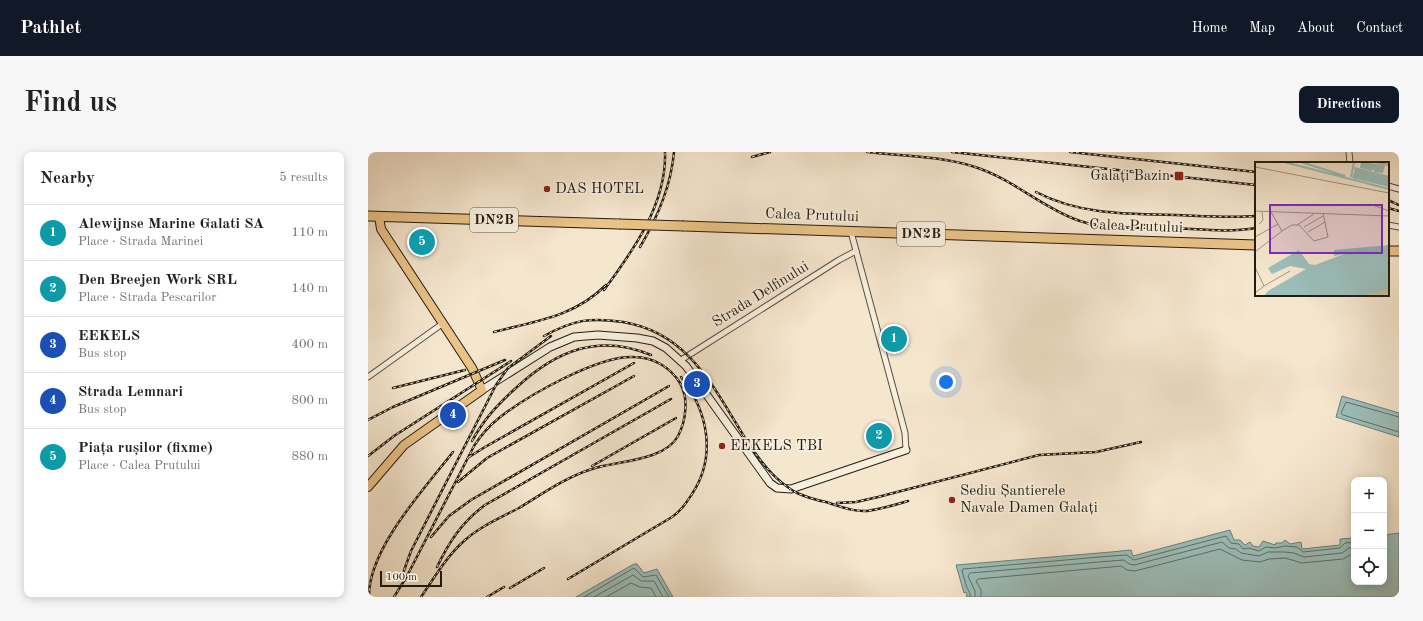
<!DOCTYPE html>
<meta charset="utf-8">
<style>
:root{--surface:#fff;--page:#f6f6f6;--text:#222;--muted:#767676;--line:#e0e0e0;--accent:#111827}
body{margin:0;font-family:"Old Standard TT",serif;background:var(--page);color:var(--text)}
.controls{position:absolute;right:12px;bottom:12px;display:grid;overflow:hidden;border-radius:8px;box-shadow:0 2px 10px #0003}
.controls button{width:36px;height:36px;display:grid;place-items:center;padding:0;border:0;border-bottom:1px solid var(--line);background:var(--surface);color:var(--text);font:20px sans-serif}
.scale{position:absolute;left:12px;bottom:10px;width:62px;box-sizing:border-box;padding-left:4px;border:2px solid #231c12;border-top:0;font-size:11px;line-height:14px;white-space:nowrap;color:#231c12;-webkit-text-stroke:3px #f8efdf;paint-order:stroke}
.you{position:absolute;left:578px;top:230px;width:14px;height:14px;margin:-10px;border:3px solid #fff;border-radius:50%;background:#1a73e8;box-shadow:0 0 0 6px #1a73e833}
.badge{display:grid;place-items:center;width:26px;height:26px;border-radius:50%;background:var(--accent);color:#fff;font-size:13px;font-weight:700}
.pin{position:absolute;translate:-50% -50%;border:2px solid #fff;box-shadow:0 1px 4px #0006}
.list{margin:0;padding:0;list-style:none}
h2{display:flex;justify-content:space-between;align-items:center;height:52px;margin:0;padding:0 16px;font-size:17px}
h2 small{font-size:13px;font-weight:400;color:var(--muted)}
.list li{display:grid;grid-template-columns:26px 1fr auto;gap:12px;align-items:center;box-sizing:border-box;height:56px;padding:0 16px;border-top:1px solid var(--line)}
.list b{display:block;font-size:15px;white-space:nowrap}
.list p{margin:0;font-size:13px;white-space:nowrap;color:var(--muted)}
.list em{font-size:13px;font-style:normal;color:var(--muted)}
.icon{flex:none;width:22px;height:22px;fill:none;stroke:currentColor;stroke-width:2;stroke-linecap:round;stroke-linejoin:round}
.map{position:relative;flex:none;width:1031px;height:445px;overflow:hidden;border-radius:8px}
header{display:flex;align-items:center;gap:24px;box-sizing:border-box;height:56px;padding:0 20px;background:var(--accent);color:#fff}
header strong{font-size:19px}
nav{display:flex;gap:22px;margin-inline-start:auto;font-size:14px}
.intro{display:flex;align-items:center;justify-content:space-between;box-sizing:border-box;height:96px;padding:0 24px}
h1{margin:0;font-size:28px}
.button{padding:10px 18px;border-radius:8px;background:var(--accent);color:#fff;font-size:14px;font-weight:700}
main{display:flex;gap:24px;padding:0 24px}
aside{flex:1;background:var(--surface);border-radius:8px;box-shadow:0 2px 10px #0003}
.map>svg:first-child{display:block}
.water{fill:#9cbfbb;stroke:#6c7e77}
.lines{fill:none;stroke-linecap:round;stroke-linejoin:round}
.shore{stroke:#606e66;stroke-width:1}
.street-casing{stroke:#584e41;stroke-width:7}
.secondary-casing{stroke:#231c12;stroke-width:9}
.primary-casing{stroke:#231c12;stroke-width:10}
.highway-casing{stroke:#231c12;stroke-width:11}
.street{stroke:#f8efdf;stroke-width:5}
.secondary{stroke:#f8efdf;stroke-width:7}
.primary{stroke:#eac387;stroke-width:8}
.highway{stroke:#eac387;stroke-width:9}
.rail-casing{stroke:#231c12;stroke-width:2.5}
.rail{stroke:#f8efdf;stroke-width:1;stroke-dasharray:3;stroke-linecap:butt}
.highway-bridge-casing{stroke:#231c12;stroke-width:11;stroke-linecap:butt}
.highway-bridge{stroke:#eac387;stroke-width:9}
.poi-dot{fill:#8f2418;stroke:#f8efdf;stroke-width:1.5}
.labels{text-anchor:middle;dominant-baseline:central;stroke-width:3.5;stroke-linejoin:round;paint-order:stroke}
.shield{fill:#f8efdf;stroke:#635b50;stroke-width:1}
.shield-label{font-size:14px;font-weight:bold;fill:#231c12}
.poi-label{font-size:15px;fill:#231c12;stroke:#f8efdf;text-anchor:start}
.street-label{font-size:15px;fill:#231c12;stroke:#f8efdf}
.inset-river{fill:none;stroke:#9cbfbb;stroke-width:2}
.inset-road{fill:none;stroke:#a19583;stroke-width:1}
.view{fill:#7b2cbf;fill-opacity:0.15;stroke:#7b2cbf;stroke-width:2}
.inset-edge{fill:none;stroke:#231c12;stroke-width:2}
</style>
<header>
<strong>Pathlet</strong>
<nav><a>Home</a><a>Map</a><a>About</a><a>Contact</a></nav>
</header>
<div class="intro"><h1>Find us</h1><a class="button">Directions</a></div>
<main>
<aside>
<h2>Nearby<small>5 results</small></h2>
<ul class="list">
<li><span class="badge" style="background:#0f9aa8">1</span><div><b>Alewijnse Marine Galati SA</b><p>Place · Strada Marinei</p></div><em>110 m</em></li>
<li><span class="badge" style="background:#0f9aa8">2</span><div><b>Den Breejen Work SRL</b><p>Place · Strada Pescarilor</p></div><em>140 m</em></li>
<li><span class="badge" style="background:#1a4fb4">3</span><div><b>EEKELS</b><p>Bus stop</p></div><em>400 m</em></li>
<li><span class="badge" style="background:#1a4fb4">4</span><div><b>Strada Lemnari</b><p>Bus stop</p></div><em>800 m</em></li>
<li><span class="badge" style="background:#0f9aa8">5</span><div><b>Piața rușilor (fixme)</b><p>Place · Calea Prutului</p></div><em>880 m</em></li>
</ul>
</aside>
<div class="map">
<svg width="1031" height="445" viewBox="0 0 1031 445">
<rect width="100%" height="100%" fill="#f5e6ce"/>
<filter id="stains"><feTurbulence type="fractalNoise" baseFrequency=".005" numOctaves="4"/><feColorMatrix values="0 0 0 0 .2 0 0 0 0 .09 0 0 0 0 .02 0 0 0 .5 -.17"/></filter>
<radialGradient id="worn" r=".72"><stop offset=".6" stop-color="#630" stop-opacity="0"/><stop offset="1" stop-color="#630" stop-opacity=".3"/></radialGradient>
<g class="water">
<path d="M 974,244 L 1031,261 L 1031,285 L 968,265 Z"/>
<path d="M 862,378 L 866,388 L 872,388 L 877,393 L 882,390 L 885,394 L 891,395 L 895,389 L 907,393 L 908,391 L 914,391 L 917,388 L 922,392 L 933,390 L 934,397 L 972,393 L 972,387 L 986,386 L 986,430 L 1016,430 L 1016,383 L 1031,381 L 1031,445 L 598,445 L 599,443 L 598,440 L 596,441 L 588,413 L 743,400 L 763,398 L 765,404 Z"/>
<path d="M 266,412 L 269,412 L 276,421 L 289,417 L 305,445 L 208,445 Z"/>
</g>
<g class="lines">
<g class="shore">
<path d="M 1031,265 L 978,250 L 973,261 L 975,263 L 1031,280"/>
<path d="M 216,445 L 266,416 L 275,425 L 288,423 L 301,445"/>
<path d="M 226,445 L 265,423 L 273,429 L 286,429 L 295,445"/>
<path d="M 238,445 L 263,431 L 272,435 L 283,436 L 288,445"/>
<path d="M 602,445 L 602,441 L 599,436 L 594,419 L 595,417 L 743,404 L 759,403 L 766,408 L 858,384 L 863,391 L 871,392 L 875,397 L 881,396 L 891,399 L 898,395 L 907,396 L 917,394 L 929,395 L 935,400 L 972,396 L 977,391 L 986,390"/>
<path d="M 607,445 L 607,439 L 600,424 L 602,421 L 743,409 L 756,408 L 761,412 L 766,413 L 854,390 L 861,396 L 868,397 L 873,401 L 891,404 L 900,400 L 917,400 L 926,401 L 936,405 L 974,401 L 981,396 L 986,395"/>
<path d="M 613,445 L 613,438 L 608,429 L 610,427 L 743,415 L 753,414 L 759,418 L 767,419 L 852,397 L 874,408 L 892,410 L 901,407 L 917,406 L 934,411 L 975,407 L 986,401"/>
</g>
<defs>
<g id="street">
<path d="M 981,0 L 982,11"/>
<path d="M 1020,34 L 1031,37"/>
<path d="M 1020,73 L 1031,75"/>
<path d="M 483,80 L 532,262 L 537,281 L 538,298"/>
<path d="M 313,208 L 471,108 L 488,99"/>
<path d="M 0,225 L 74,172"/>
</g>
<path id="secondary" d="M 114,238 L 182,195 L 206,185 L 230,183 L 269,186 L 285,189 L 298,196 L 318,214 L 402,331 L 409,336 L 423,337 L 538,298"/>
<path id="primary" d="M 0,335 L 36,293 L 114,238 L 104,216 L 13,77 L 11,64"/>
<g id="highway">
<path d="M 0,64 L 251,72"/>
<path d="M 316,74 L 888,93"/>
<path d="M 1020,99 L 1031,99"/>
</g>
</defs>
<use href="#street" class="street-casing"/>
<use href="#secondary" class="secondary-casing"/>
<use href="#primary" class="primary-casing"/>
<use href="#highway" class="highway-casing"/>
<use href="#street" class="street"/>
<use href="#secondary" class="secondary"/>
<use href="#primary" class="primary"/>
<use href="#highway" class="highway"/>
<defs>
<g id="rail">
<path d="M 499,0 C 535,4 573,4 607,15 C 642,26 670,52 704,66 C 733,79 772,75 803,76 C 831,77 860,81 888,76"/>
<path d="M 584,0 L 888,33"/>
<path d="M 702,0 L 888,20"/>
<path d="M 384,5 L 402,0"/>
<path d="M 668,40 C 712,63 760,62 808,63 C 835,64 862,66 888,64"/>
<path d="M 1020,48 L 1031,53"/>
<path d="M 1020,56 L 1031,59"/>
<path d="M 272,95 C 290,65 303,35 306,0"/>
<path d="M 236,138 C 265,99 299,51 297,0"/>
<path d="M 126,180 C 168,169 206,165 238,133"/>
<path d="M 176,184 C 205,168 222,165 255,170 C 322,181 346,237 379,289 C 392,309 407,329 429,341 C 438,345 448,348 458,350 C 471,354 485,360 499,359 C 513,357 527,353 540,349"/>
<path d="M 25,236 L 97,218"/>
<path d="M 0,268 L 25,255 L 137,208"/>
<path d="M 104,289 C 116,267 130,252 149,235 C 188,199 230,181 283,203"/>
<path d="M 0,304 L 26,284 L 143,209"/>
<path d="M 101,305 L 117,295 L 266,211"/>
<path d="M 224,314 L 308,266"/>
<path d="M 90,330 L 119,306 L 266,224"/>
<path d="M 469,351 L 488,350 L 510,345 L 671,303 L 728,300 L 773,290"/>
<path d="M 63,385 L 81,364 L 103,348 L 301,234"/>
<path d="M 69,415 C 81,390 94,370 117,353 L 303,247"/>
<path d="M 34,424 L 43,399 L 128,233 L 140,216 L 183,184"/>
<path d="M 200,427 L 304,365 C 313,359 318,351 324,342 C 349,304 340,259 313,225"/>
<path d="M 142,436 L 176,416"/>
<path d="M 1,445 C 0,397 57,336 85,300"/>
<path d="M 26,445 L 39,424 L 106,294 C 113,283 121,274 131,266 C 159,244 230,203 266,205 C 285,205 302,215 312,231 C 321,246 318,269 310,284 C 297,309 248,309 224,317 C 198,325 174,342 151,356 C 132,366 111,375 96,389 C 78,405 66,426 53,445"/>
<path d="M 119,445 L 136,435"/>
</g>
</defs>
<use href="#rail" class="rail-casing"/>
<use href="#rail" class="rail"/>
<defs>
<path id="highway-bridge" d="M 251,72 L 316,74"/>
</defs>
<use href="#highway-bridge" class="highway-bridge-casing"/>
<use href="#highway-bridge" class="highway-bridge"/>
</g>
<g class="poi-dot">
<rect x="806" y="19" width="10" height="10" rx="2"/>
<circle cx="179" cy="37" r="4"/>
<circle cx="354" cy="294" r="4"/>
<circle cx="584" cy="348" r="4"/>
</g>
<g class="labels">
<g class="shield">
<rect x="102" y="56" width="48" height="24" rx="3"/>
<rect x="529" y="70" width="48" height="24" rx="3"/>
</g>
<g class="shield-label">
<text x="126" y="68">DN2B</text>
<text x="553" y="82">DN2B</text>
</g>
<g class="poi-label">
<text x="802" y="24" text-anchor="end">Galați Bazin</text>
<text x="187" y="37">DAS HOTEL</text>
<text x="362" y="294">EEKELS TBI</text>
<text x="592" y="339">Sediu Șantierele<tspan x="592" dy="17">Navale Damen Galați</tspan></text>
</g>
<g class="street-label">
<text transform="translate(444 64) rotate(2)">Calea Prutului</text>
<text transform="translate(768 75) rotate(2)">Calea Prutului</text>
<text transform="translate(393 143) rotate(-32)">Strada Delfinului</text>
</g>
</g>
<g transform="translate(887 10)">
<rect width="134" height="134" fill="#f5e6ce"/>
<path d="M 134,127 L 134,134 L 108,134 L 124,129 Z" fill="#c0c395"/>
<path d="M 106,0 L 130,3 L 128,11 L 119,10 L 119,7 L 117,9 L 105,6 ZM 100,7 L 134,16 L 134,25 L 97,16 ZM 134,83 L 134,127 L 108,134 L 9,134 L 13,129 L 51,107 L 35,104 L 17,112 L 13,106 L 44,88 L 54,102 L 60,103 L 89,92 L 79,94 L 79,88 Z" fill="#9cbfbb"/>
<path class="inset-river" d="M 29,0 L 134,27M 46,0 L 90,14M 120,0 L 134,3M 99,6 L 134,15M 96,15 L 99,0"/>
<path class="inset-road" d="M 0,5 L 134,31M 115,42 L 134,49M 0,49 L 134,54M 4,62 L 8,58 L 7,50M 42,63 L 59,52M 49,65 L 68,54M 27,69 L 37,63 L 44,63 L 59,79 L 73,75 L 68,51M 53,70 L 70,60M 0,75 L 23,62M 0,90 L 27,69 L 16,50M 0,105 L 9,124 L 0,131M 9,124 L 35,109"/>
<path class="view" d="M 15,43 L 127,43 L 127,91 L 15,91 Z"/>
<rect width="134" height="134" class="inset-edge"/>
</g>
<rect width="100%" height="100%" filter="url(#stains)"/>
<rect width="100%" height="100%" fill="url(#worn)"/>
</svg>
<div class="controls">
<button>+</button>
<button>−</button>
<button><svg class="icon" aria-label="locate" viewBox="0 0 24 24"><circle cx="12" cy="12" r="6"/><path d="M12 2v4M12 18v4M2 12h4M18 12h4"/></svg></button>
</div>
<div class="scale">100 m</div>
<div class="you"></div>
<div class="pin badge" style="left:526px;top:187px;background:#0f9aa8">1</div>
<div class="pin badge" style="left:511px;top:284px;background:#0f9aa8">2</div>
<div class="pin badge" style="left:329px;top:232px;background:#1a4fb4">3</div>
<div class="pin badge" style="left:85px;top:263px;background:#1a4fb4">4</div>
<div class="pin badge" style="left:54px;top:90px;background:#0f9aa8">5</div>
</div>
</main>
